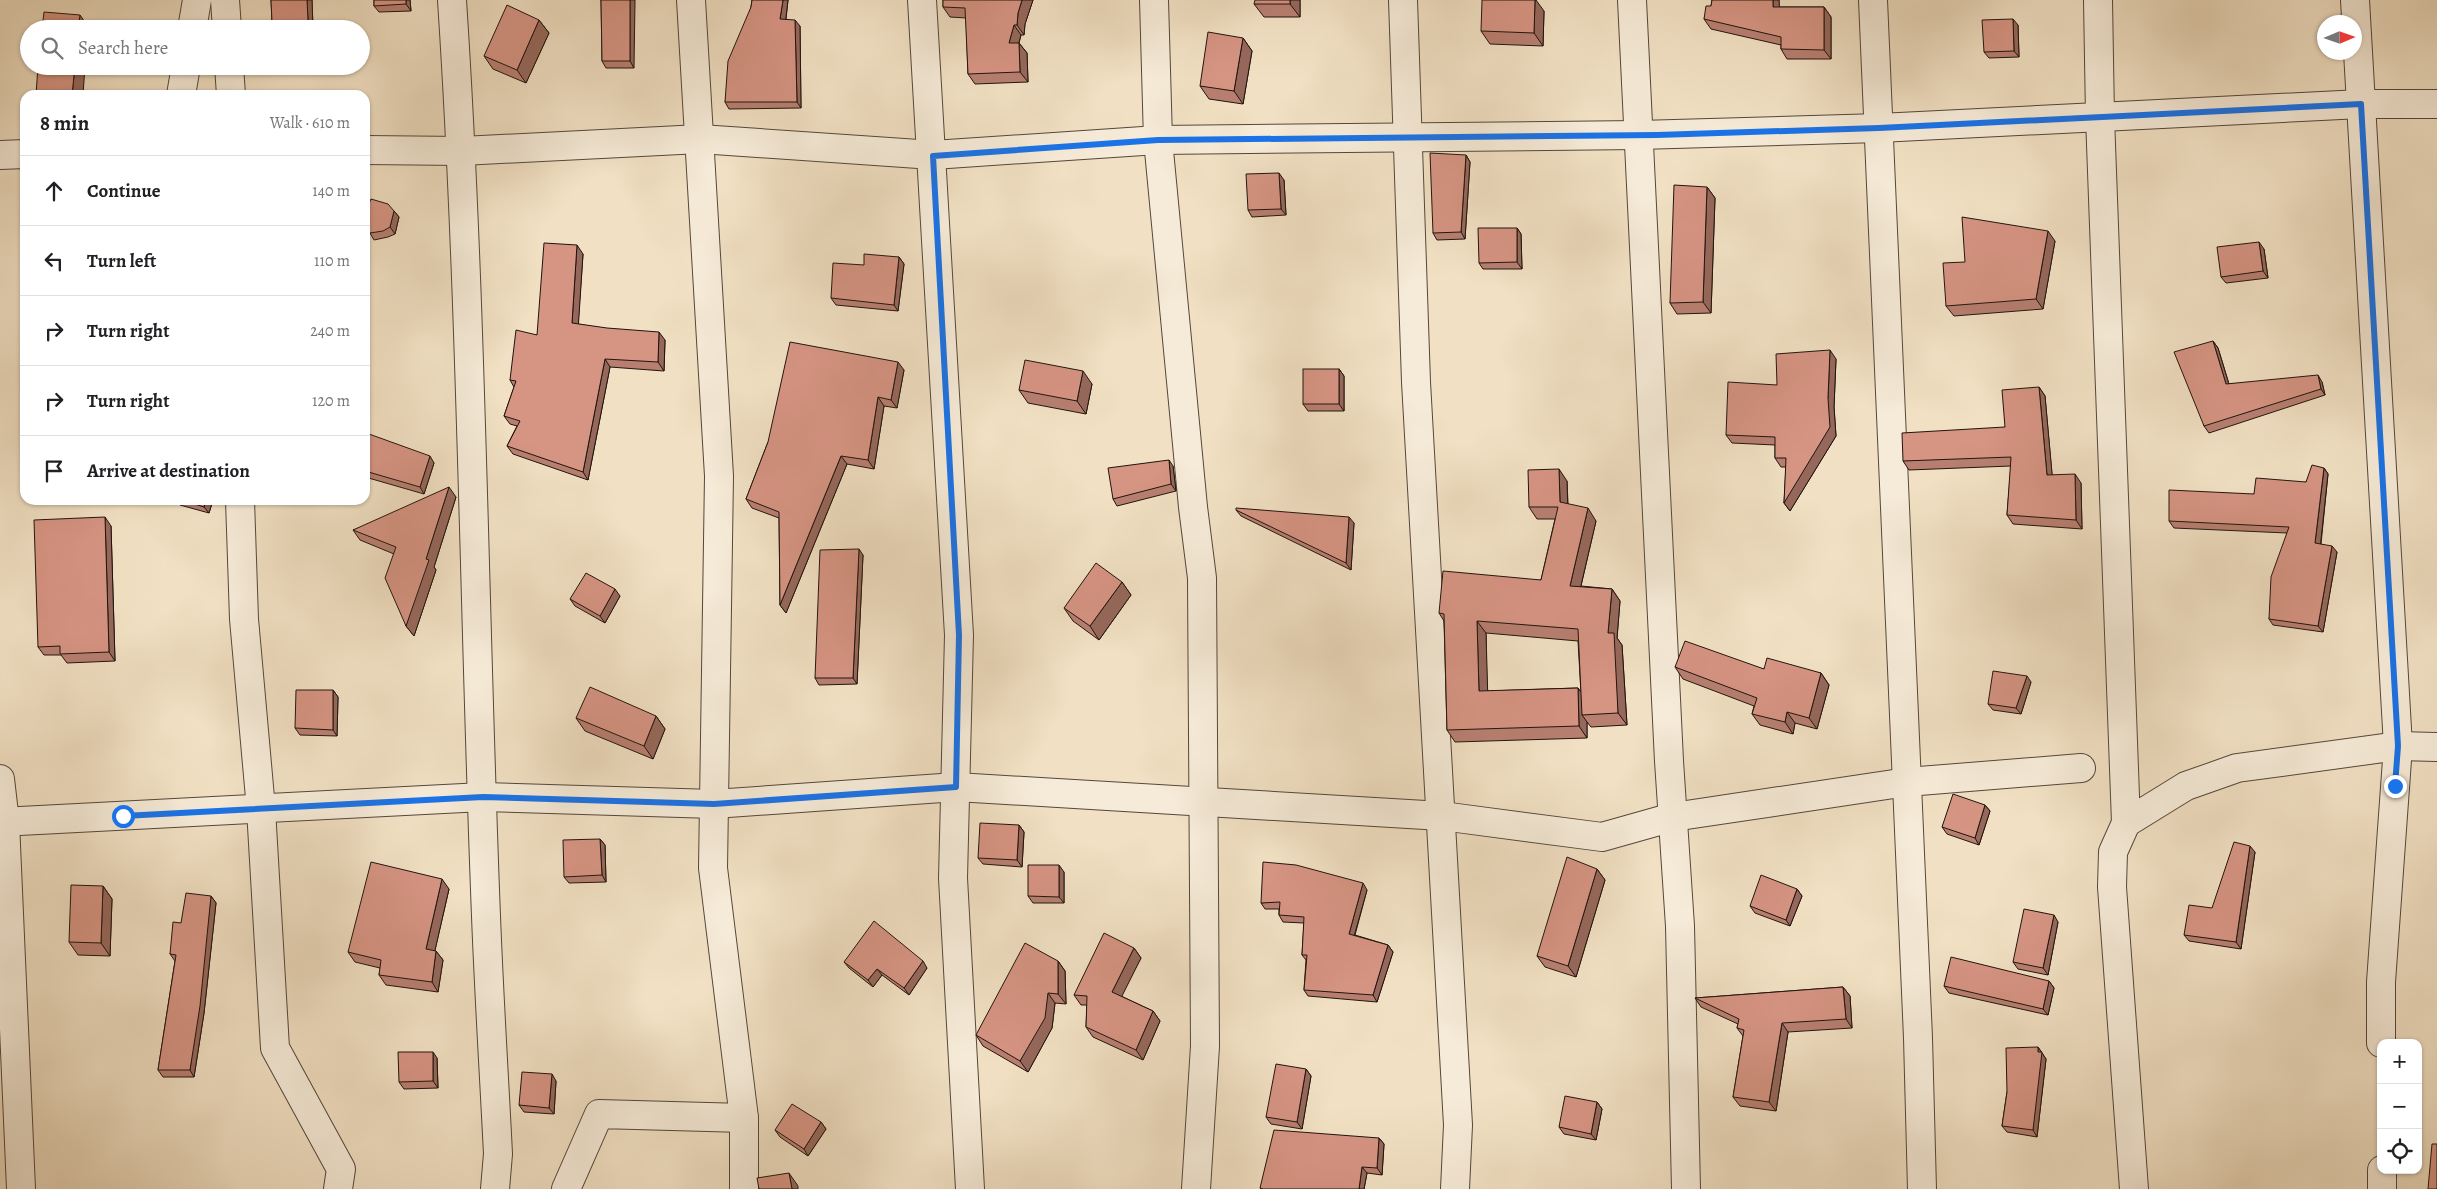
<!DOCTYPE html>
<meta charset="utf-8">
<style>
:root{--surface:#fff;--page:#f2f2f2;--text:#202124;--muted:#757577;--line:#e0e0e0}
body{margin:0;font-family:Alegreya,serif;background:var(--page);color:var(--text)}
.controls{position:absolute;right:15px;bottom:15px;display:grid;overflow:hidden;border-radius:10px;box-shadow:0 1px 4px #0004}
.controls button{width:45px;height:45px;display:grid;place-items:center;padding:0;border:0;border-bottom:1px solid var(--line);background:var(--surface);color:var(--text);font:25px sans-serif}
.compass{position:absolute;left:2317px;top:15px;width:45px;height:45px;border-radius:50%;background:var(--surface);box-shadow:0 1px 4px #0004;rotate:88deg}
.stop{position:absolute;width:15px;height:15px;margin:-11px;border:4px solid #1a73e8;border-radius:50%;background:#fff}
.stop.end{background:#1a73e8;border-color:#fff;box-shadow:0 1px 5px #0008}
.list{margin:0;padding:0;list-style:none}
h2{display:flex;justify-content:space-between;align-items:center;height:65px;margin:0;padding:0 20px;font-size:21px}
h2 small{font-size:16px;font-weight:400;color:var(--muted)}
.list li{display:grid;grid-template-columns:32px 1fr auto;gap:15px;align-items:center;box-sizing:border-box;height:70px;padding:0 20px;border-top:1px solid var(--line)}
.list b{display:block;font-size:19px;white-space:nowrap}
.list em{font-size:16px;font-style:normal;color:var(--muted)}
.icon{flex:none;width:28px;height:28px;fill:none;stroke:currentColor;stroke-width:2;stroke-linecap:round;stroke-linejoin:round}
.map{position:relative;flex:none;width:2437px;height:1189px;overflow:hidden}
.search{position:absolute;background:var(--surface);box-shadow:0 1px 4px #0004;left:20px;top:20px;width:350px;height:55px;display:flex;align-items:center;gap:12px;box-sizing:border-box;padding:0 18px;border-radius:28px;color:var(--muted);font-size:19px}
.panel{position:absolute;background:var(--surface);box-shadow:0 1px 4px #0004;left:20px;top:90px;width:350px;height:415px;border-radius:15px}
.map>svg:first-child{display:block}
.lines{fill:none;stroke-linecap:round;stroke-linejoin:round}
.minor-casing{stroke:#54473b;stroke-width:30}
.minor{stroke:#f6ebd8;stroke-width:28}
.wall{fill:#b87f71;stroke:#20140e;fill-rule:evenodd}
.shaded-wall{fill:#96685c;stroke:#20140e}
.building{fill:#d69483;stroke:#20140e}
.route{stroke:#1a73e8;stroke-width:6}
</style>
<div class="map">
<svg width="2437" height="1189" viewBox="0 0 2437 1189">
<rect width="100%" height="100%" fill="#f1e0c3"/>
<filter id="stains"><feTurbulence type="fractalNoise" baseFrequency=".004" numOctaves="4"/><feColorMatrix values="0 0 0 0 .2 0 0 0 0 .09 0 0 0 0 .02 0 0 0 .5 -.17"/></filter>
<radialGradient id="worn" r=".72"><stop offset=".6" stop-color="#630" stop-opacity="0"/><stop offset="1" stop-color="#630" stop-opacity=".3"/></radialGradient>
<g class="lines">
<defs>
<g id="minor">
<path d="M 225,0 L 227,29"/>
<path d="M 452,0 C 472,305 474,611 486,916 C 489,995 494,1074 498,1154 L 495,1189"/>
<path d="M 691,0 L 719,476 L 713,868 L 744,1118 L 744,1189"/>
<path d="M 922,0 L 959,635 L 953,878 L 970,1189"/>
<path d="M 1154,0 L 1158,140 L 1193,507 L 1202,578 L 1205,1046 L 1196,1189"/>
<path d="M 1403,0 L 1416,382 L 1458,1125 L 1455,1189"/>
<path d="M 1632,0 L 1669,761 L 1680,926 L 1686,1189"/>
<path d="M 1873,0 L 1918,1038 L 1922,1189"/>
<path d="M 2098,0 L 2100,117 L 2126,823"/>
<path d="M 2355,0 L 2398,746 L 2381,982 L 2381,1043"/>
<path d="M 192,29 L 197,0"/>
<path d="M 229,66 L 231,95"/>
<path d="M 181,95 L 186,66"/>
<path d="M 365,150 L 462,151 L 700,139 L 933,155 L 1158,140 L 1639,135 L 1879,128 L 2361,104 L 2437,104"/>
<path d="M 0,155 L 25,154"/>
<path d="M 240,500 L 244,619 L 261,809 L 275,1048 L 341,1169 L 338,1189"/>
<path d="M 0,779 L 5,822 L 21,1189"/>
<path d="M 0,822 L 483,797 L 714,804 L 956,787 L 1442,816 L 1602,837 L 1673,817 L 1907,782 L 2081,768"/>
<path d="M 2382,1170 L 2382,1189"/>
<path d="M 566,1189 L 599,1114 L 744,1118"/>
<path d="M 2134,1189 L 2112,887 L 2113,852 L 2126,823 L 2186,786 L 2237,768 L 2398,746 L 2437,747"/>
</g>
</defs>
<use href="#minor" class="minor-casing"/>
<use href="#minor" class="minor"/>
</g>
<g class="wall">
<path d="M 271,0 L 312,0 L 313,28 L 277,29 L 272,22 Z"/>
<path d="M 374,0 L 410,0 L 411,11 L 379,12 L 374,6 Z"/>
<path d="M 601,0 L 634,68 L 606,68 L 602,61 Z"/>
<path d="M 752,0 L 788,0 L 786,19 L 800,26 L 801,108 L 729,109 L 725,102 L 751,7 Z"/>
<path d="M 943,0 L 1033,0 L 1025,24 L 1024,35 L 1021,35 L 1019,43 L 1027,53 L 1028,82 L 975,84 L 968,74 L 966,18 L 950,17 L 943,7 Z"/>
<path d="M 1300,0 L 1300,17 L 1264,17 L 1254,4 Z"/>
<path d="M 1712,0 L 1779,0 L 1779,7 L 1824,7 L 1831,17 L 1831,59 L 1787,59 L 1781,49 L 1781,45 L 1711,29 L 1704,19 L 1711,6 Z"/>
<path d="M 1544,11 L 1543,46 L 1490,44 L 1481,31 Z"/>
<path d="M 539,20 L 549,33 L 526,83 L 493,69 L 484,56 Z"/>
<path d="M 2018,25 L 2019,57 L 1989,58 L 1984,52 Z"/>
<path d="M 1243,38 L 1252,51 L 1243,104 L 1209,99 L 1200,86 Z"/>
<path d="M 1466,155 L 1470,162 L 1465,239 L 1437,240 L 1433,233 Z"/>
<path d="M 1284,180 L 1286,215 L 1252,217 L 1248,210 Z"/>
<path d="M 1707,187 L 1715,198 L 1711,313 L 1677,314 L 1670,303 Z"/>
<path d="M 394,211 L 399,217 L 395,234 L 388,237 L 374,240 L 370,233 Z"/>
<path d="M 1517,228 L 1521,234 L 1522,269 L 1483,269 L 1479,263 Z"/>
<path d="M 2055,241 L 2043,309 L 1954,316 L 1946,306 L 1965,262 Z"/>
<path d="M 2264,249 L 2268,278 L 2226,283 L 2221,277 Z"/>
<path d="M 583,254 L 578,324 L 665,340 L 664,371 L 610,367 L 588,480 L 513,454 L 507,446 L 517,426 L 510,424 L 504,416 L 514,387 L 510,380 L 537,335 Z"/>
<path d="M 899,257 L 904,264 L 898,311 L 836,305 L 831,298 L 864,265 Z"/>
<path d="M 2213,341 L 2218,348 L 2229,384 L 2322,382 L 2325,395 L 2209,433 L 2204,426 Z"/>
<path d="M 1836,359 L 1834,407 L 1836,436 L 1790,511 L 1784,503 L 1786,467 L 1781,467 L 1775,458 L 1775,445 L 1732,443 L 1726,435 L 1777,385 Z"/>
<path d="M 1339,369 L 1344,376 L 1344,411 L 1308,411 L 1303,404 Z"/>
<path d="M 904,370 L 897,408 L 884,406 L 874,469 L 847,464 L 786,613 L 780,605 L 779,518 L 752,508 L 746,499 L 768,442 Z"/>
<path d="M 1092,384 L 1086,414 L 1028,403 L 1019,390 Z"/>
<path d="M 2039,387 L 2045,396 L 2052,475 L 2081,483 L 2082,529 L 2013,524 L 2007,515 L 2011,466 L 1909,470 L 1903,461 L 2005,427 Z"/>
<path d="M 365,447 L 434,463 L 424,494 L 365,477 Z"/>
<path d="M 1173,466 L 1176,491 L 1117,506 L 1113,499 Z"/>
<path d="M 2324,468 L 2328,474 L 2321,544 L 2337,552 L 2323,632 L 2273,625 L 2269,619 L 2287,533 L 2174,528 L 2169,521 L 2254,494 L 2306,482 Z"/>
<path d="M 1567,481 L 1568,504 L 1596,521 L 1581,586 L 1612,589 L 1620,601 L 1617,638 L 1622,645 L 1627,725 L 1591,727 L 1587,722 L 1587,738 L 1455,742 L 1447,730 L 1444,621 L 1439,613 L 1541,580 L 1555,519 L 1537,519 L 1529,507 ZM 1486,633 L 1578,641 L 1581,693 L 1578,688 L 1487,691 Z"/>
<path d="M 456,497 L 434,567 L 436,570 L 414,636 L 406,626 L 394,554 L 360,540 L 353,530 Z"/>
<path d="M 177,500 L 213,500 L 209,513 L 180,505 Z"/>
<path d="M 1236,510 L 1354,523 L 1351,570 L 1241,516 Z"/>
<path d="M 111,526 L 115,661 L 67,663 L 61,655 L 44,655 L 38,647 Z"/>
<path d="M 863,555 L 857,684 L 819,685 L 815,678 Z"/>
<path d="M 1122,582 L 1131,595 L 1099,640 L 1073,621 L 1064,608 Z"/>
<path d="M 620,596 L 605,623 L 575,606 L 570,599 Z"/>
<path d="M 1675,667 L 1764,669 L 1821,673 L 1829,685 L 1817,729 L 1795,723 L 1793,734 L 1760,725 L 1752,714 L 1754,706 L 1683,679 Z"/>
<path d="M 2031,682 L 2021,714 L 1993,710 L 1988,704 Z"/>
<path d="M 333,690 L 338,697 L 337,736 L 300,735 L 295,728 Z"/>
<path d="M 656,716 L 665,729 L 653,759 L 585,731 L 576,718 Z"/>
<path d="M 1985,805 L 1990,811 L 1979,845 L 1947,834 L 1942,827 Z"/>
<path d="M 1019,825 L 1024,832 L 1022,867 L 983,864 L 978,858 Z"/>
<path d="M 600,839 L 605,845 L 606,882 L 569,883 L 564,877 Z"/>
<path d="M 2255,852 L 2241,949 L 2189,941 L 2184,935 L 2212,908 Z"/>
<path d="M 1597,869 L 1605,880 L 1576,977 L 1545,967 L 1537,956 Z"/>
<path d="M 1064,872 L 1064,903 L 1033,903 L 1028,896 Z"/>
<path d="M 103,886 L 112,899 L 110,956 L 78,955 L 69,942 Z"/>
<path d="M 449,889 L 435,950 L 443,960 L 438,992 L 386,985 L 379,975 L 380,968 L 355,962 L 348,952 Z"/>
<path d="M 1797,889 L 1802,896 L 1790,926 L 1755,913 L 1750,906 Z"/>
<path d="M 1367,890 L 1355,935 L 1388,945 L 1393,952 L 1377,1002 L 1308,996 L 1304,990 L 1306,960 L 1302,955 L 1304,923 L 1283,922 L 1279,915 L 1279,909 L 1265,909 L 1261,903 Z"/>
<path d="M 211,896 L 216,903 L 204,1013 L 194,1077 L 163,1077 L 158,1070 L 175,961 L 170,954 L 181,923 Z"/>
<path d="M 2058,922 L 2048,975 L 2018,969 L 2013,962 Z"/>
<path d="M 1134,948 L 1141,958 L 1121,996 L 1153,1011 L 1160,1021 L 1143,1060 L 1093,1037 L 1086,1027 L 1087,1005 L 1081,1005 L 1074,995 Z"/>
<path d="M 1058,961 L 1065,971 L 1066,1004 L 1055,1003 L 1052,1028 L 1028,1072 L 983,1046 L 976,1035 Z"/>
<path d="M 844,962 L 927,968 L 909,995 L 882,975 L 873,987 L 849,968 Z"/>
<path d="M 2049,981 L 2054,988 L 2048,1015 L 1949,993 L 1944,986 Z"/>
<path d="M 1843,987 L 1850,996 L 1852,1028 L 1788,1032 L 1776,1111 L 1740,1106 L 1733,1097 L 1743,1036 L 1737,1028 L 1738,1024 L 1701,1007 L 1695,998 Z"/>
<path d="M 2038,1047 L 2046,1059 L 2037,1137 L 2007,1132 L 2002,1126 L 2007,1092 Z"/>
<path d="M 437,1058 L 438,1088 L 404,1089 L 399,1082 Z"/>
<path d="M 1306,1069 L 1311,1076 L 1302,1129 L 1271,1124 L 1266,1117 Z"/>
<path d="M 556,1081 L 554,1114 L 524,1112 L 519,1105 Z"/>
<path d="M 1597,1102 L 1602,1109 L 1596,1140 L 1564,1134 L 1559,1127 Z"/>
<path d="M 821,1122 L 826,1129 L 808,1156 L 780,1137 L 775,1130 Z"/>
<path d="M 1379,1138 L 1384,1144 L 1382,1175 L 1367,1173 L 1364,1189 L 1261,1189 L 1260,1188 Z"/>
</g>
<g class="shaded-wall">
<path d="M 307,0 L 312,0 L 313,28 L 308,21 Z"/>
<path d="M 406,0 L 410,0 L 411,11 L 406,4 Z"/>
<path d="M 630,0 L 635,0 L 634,68 L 630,61 Z"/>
<path d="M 783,0 L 788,0 L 785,26 L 780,19 Z"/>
<path d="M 1022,0 L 1033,0 L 1025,24 L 1024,35 L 1017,25 L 1018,13 Z"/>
<path d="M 1290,0 L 1300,0 L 1300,17 L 1290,4 Z"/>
<path d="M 1535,0 L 1536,0 L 1544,11 L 1543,46 L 1534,33 Z"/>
<path d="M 1773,0 L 1779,0 L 1780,16 L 1773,7 Z"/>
<path d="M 1824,7 L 1831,17 L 1831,59 L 1824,50 Z"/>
<path d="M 80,15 L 89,28 L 89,29 L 78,29 Z"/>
<path d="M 2013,19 L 2018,25 L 2019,57 L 2014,51 Z"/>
<path d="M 539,20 L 549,33 L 526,83 L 517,70 Z"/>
<path d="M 795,20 L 800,26 L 801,108 L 797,102 Z"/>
<path d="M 1014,25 L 1021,35 L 1016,53 L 1009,43 Z"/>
<path d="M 1243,38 L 1252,51 L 1243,104 L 1234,91 Z"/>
<path d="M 1019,43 L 1027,53 L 1028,82 L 1020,72 Z"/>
<path d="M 75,66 L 85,66 L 83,95 L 72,95 Z"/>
<path d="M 1466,155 L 1470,162 L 1465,239 L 1461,232 Z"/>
<path d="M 1279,173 L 1284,180 L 1286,215 L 1281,209 Z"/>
<path d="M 1707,187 L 1715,198 L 1711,313 L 1703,302 Z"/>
<path d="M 394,211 L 399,217 L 395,234 L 390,227 Z"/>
<path d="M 1517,228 L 1521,234 L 1522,269 L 1517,262 Z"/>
<path d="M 2048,231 L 2055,241 L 2043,309 L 2036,299 Z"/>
<path d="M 2259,242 L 2264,249 L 2268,278 L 2263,271 Z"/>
<path d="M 577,245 L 583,254 L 578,331 L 572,323 Z"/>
<path d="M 899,257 L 904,264 L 898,311 L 894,305 Z"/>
<path d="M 659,332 L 665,340 L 664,371 L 658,362 Z"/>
<path d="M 2213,341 L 2218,348 L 2231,391 L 2226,384 Z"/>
<path d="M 1830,350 L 1836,359 L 1834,407 L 1836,436 L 1790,511 L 1784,503 L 1828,398 Z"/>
<path d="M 605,359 L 610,367 L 588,480 L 583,472 Z"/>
<path d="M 898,362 L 904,370 L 897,408 L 891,400 Z"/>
<path d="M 1339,369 L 1344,376 L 1344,411 L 1339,404 Z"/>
<path d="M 1083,371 L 1092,384 L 1086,414 L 1077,401 Z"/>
<path d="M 2318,375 L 2322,382 L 2325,395 L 2321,389 Z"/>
<path d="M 2039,387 L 2045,396 L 2053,484 L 2047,475 Z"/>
<path d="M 878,397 L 884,406 L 874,469 L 868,460 Z"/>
<path d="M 430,456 L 434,463 L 424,494 L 420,487 Z"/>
<path d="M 841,456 L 847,464 L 786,613 L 780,605 Z"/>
<path d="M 1169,460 L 1173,466 L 1176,491 L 1171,484 Z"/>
<path d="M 2324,468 L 2328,474 L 2320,549 L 2315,543 Z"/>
<path d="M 1559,469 L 1567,481 L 1568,514 L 1560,502 Z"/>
<path d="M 2075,474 L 2081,483 L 2082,529 L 2076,520 Z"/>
<path d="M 449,487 L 456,497 L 434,567 L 436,570 L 414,636 L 406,626 L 426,559 Z"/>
<path d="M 206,500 L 213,500 L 209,513 L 204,507 Z"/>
<path d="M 1588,508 L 1596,521 L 1578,598 L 1570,586 Z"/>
<path d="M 105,517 L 111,526 L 115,661 L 109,652 Z"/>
<path d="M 1349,517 L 1354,523 L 1351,570 L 1346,563 Z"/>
<path d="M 2332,546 L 2337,552 L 2323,632 L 2318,626 Z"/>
<path d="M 859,549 L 863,555 L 857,684 L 853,678 Z"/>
<path d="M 1122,582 L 1131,595 L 1099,640 L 1090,626 Z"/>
<path d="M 615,589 L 620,596 L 605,623 L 600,616 Z"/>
<path d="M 1612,589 L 1620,601 L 1617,638 L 1622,645 L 1627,725 L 1618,713 L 1608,633 Z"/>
<path d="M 1477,621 L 1486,633 L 1488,703 L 1479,691 Z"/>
<path d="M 1821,673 L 1829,685 L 1817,729 L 1809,718 Z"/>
<path d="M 2027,676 L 2031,682 L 2021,714 L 2016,708 Z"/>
<path d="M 1578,688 L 1587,700 L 1582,715 L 1587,722 L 1587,738 L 1579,726 Z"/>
<path d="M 333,690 L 338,697 L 337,736 L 333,730 Z"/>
<path d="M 1787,712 L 1795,723 L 1793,734 L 1785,722 Z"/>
<path d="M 656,716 L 665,729 L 653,759 L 644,746 Z"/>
<path d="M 1985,805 L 1990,811 L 1979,845 L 1975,838 Z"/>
<path d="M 1019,825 L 1024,832 L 1022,867 L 1017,860 Z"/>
<path d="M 600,839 L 605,845 L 606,882 L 602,875 Z"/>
<path d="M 2250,846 L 2255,852 L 2241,949 L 2236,942 Z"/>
<path d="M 1059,865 L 1064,872 L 1064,903 L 1059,897 Z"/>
<path d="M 1597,869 L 1605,880 L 1576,977 L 1568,966 Z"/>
<path d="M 442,879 L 449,889 L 433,959 L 426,949 Z"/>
<path d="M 1363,883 L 1367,890 L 1353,940 L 1349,934 Z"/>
<path d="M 103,886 L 112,899 L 110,956 L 101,943 Z"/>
<path d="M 1797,889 L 1802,896 L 1790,926 L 1786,920 Z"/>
<path d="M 211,896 L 216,903 L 204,1013 L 194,1077 L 190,1070 Z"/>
<path d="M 2054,915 L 2058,922 L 2048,975 L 2043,968 Z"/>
<path d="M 1388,945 L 1393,952 L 1377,1002 L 1373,995 Z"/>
<path d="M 1134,948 L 1141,958 L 1119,1002 L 1112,992 Z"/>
<path d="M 436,951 L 443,960 L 438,992 L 432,982 Z"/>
<path d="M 923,961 L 927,968 L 909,995 L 904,988 Z"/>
<path d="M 1058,961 L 1065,971 L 1066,1004 L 1058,994 Z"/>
<path d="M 877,969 L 882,975 L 873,987 L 868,980 Z"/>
<path d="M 2049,981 L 2054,988 L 2048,1015 L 2043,1009 Z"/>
<path d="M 1843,987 L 1850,996 L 1852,1028 L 1846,1019 Z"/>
<path d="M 1048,993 L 1055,1003 L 1052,1028 L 1028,1072 L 1020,1061 Z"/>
<path d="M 1153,1011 L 1160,1021 L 1143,1060 L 1136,1050 Z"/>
<path d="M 1782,1023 L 1788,1032 L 1776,1111 L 1769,1102 Z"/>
<path d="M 2038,1047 L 2046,1059 L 2037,1137 L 2033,1130 Z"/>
<path d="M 433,1052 L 437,1058 L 438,1088 L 433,1081 Z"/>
<path d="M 1306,1069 L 1311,1076 L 1302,1129 L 1297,1122 Z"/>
<path d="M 552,1074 L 556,1081 L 554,1114 L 549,1108 Z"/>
<path d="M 1597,1102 L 1602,1109 L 1596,1140 L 1591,1134 Z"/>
<path d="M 821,1122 L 826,1129 L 808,1156 L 804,1149 Z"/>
<path d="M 1379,1138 L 1384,1144 L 1382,1175 L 1377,1168 Z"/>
<path d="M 1362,1167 L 1367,1173 L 1364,1189 L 1359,1189 Z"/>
<path d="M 789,1173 L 798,1186 L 798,1189 L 792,1189 Z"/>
</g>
<g class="building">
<path d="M 271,0 L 307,0 L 308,21 L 272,22 Z"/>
<path d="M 374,0 L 406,0 L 406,4 L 374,6 Z"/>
<path d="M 601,0 L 630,0 L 630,61 L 602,61 Z"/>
<path d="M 752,0 L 783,0 L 780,19 L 795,20 L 797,102 L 725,102 L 728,61 L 751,7 Z"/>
<path d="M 943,0 L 1022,0 L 1018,13 L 1017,25 L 1014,25 L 1009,43 L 1019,43 L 1020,72 L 968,74 L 965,8 L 943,7 Z"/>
<path d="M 1255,0 L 1290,0 L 1290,4 L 1254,4 Z"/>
<path d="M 1482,0 L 1535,0 L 1534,33 L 1481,31 Z"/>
<path d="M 1712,0 L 1773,0 L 1773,7 L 1824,7 L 1824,50 L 1781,49 L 1781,37 L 1704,19 L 1706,6 L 1711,6 Z"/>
<path d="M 507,5 L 539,20 L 517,70 L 484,56 Z"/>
<path d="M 44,12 L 80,15 L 78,29 L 42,29 Z"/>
<path d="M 2013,19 L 2014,51 L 1984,52 L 1982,20 Z"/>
<path d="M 1208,32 L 1243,38 L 1234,91 L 1200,86 Z"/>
<path d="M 38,66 L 75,66 L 72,95 L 36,95 Z"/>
<path d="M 1430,153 L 1466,155 L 1461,232 L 1433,233 Z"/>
<path d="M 1279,173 L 1281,209 L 1248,210 L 1246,174 Z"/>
<path d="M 1674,185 L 1707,187 L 1703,302 L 1670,303 Z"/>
<path d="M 371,199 L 388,204 L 394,211 L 390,227 L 383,231 L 370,233 L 365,223 L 365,212 Z"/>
<path d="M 1962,217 L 2048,231 L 2036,299 L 1946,306 L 1943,263 L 1965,262 Z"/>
<path d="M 1478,228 L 1517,228 L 1517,262 L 1479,263 Z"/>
<path d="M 2259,242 L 2263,271 L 2221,277 L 2217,247 Z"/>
<path d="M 544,243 L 577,245 L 572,323 L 607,328 L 659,332 L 658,362 L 605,359 L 583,472 L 507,446 L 520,421 L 504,416 L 516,381 L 510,380 L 516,330 L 537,335 Z"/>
<path d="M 864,254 L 899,257 L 894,305 L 831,298 L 833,263 L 864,265 Z"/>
<path d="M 2213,341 L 2226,384 L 2318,375 L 2321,389 L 2204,426 L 2174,352 Z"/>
<path d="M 790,342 L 898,362 L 891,400 L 878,397 L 868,460 L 841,456 L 780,605 L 779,512 L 746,499 L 768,442 Z"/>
<path d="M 1830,350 L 1828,398 L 1830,427 L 1784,503 L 1786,458 L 1775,458 L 1775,437 L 1726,435 L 1728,382 L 1777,385 L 1776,354 Z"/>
<path d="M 1025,360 L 1083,371 L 1077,401 L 1019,390 Z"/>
<rect x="1303" y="369" width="36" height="35"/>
<path d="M 2039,387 L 2047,475 L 2075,474 L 2076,520 L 2007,515 L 2011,457 L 1903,461 L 1902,433 L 2005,427 L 2002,390 Z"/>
<path d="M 369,434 L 430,456 L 420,487 L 365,471 L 365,447 Z"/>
<path d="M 1169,460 L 1171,484 L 1113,499 L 1108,468 Z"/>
<path d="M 2312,465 L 2324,468 L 2315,543 L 2332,546 L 2318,626 L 2269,619 L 2271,577 L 2289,527 L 2169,521 L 2169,490 L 2254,494 L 2256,478 L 2306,482 Z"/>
<path d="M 1559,469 L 1560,502 L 1588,508 L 1570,586 L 1612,589 L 1608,633 L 1614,633 L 1618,713 L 1582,715 L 1578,629 L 1477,621 L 1479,691 L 1578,688 L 1579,726 L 1447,730 L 1444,614 L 1439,613 L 1443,571 L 1541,580 L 1558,507 L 1529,507 L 1528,470 Z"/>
<path d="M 449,487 L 426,559 L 429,560 L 406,626 L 385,578 L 396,547 L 353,530 Z"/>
<path d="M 182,500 L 206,500 L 204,507 Z"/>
<path d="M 1236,508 L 1349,517 L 1346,563 L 1236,510 Z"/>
<path d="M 105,517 L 109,652 L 60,654 L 60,646 L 38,647 L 34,520 Z"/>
<path d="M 859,549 L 853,678 L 815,678 L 820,550 Z"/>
<path d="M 1096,563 L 1122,582 L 1090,626 L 1064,608 Z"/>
<path d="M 586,573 L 615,589 L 600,616 L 570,599 Z"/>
<path d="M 1685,641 L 1764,669 L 1767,658 L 1821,673 L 1809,718 L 1787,712 L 1785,722 L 1752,714 L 1757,698 L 1675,667 Z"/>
<path d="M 1993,671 L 2027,676 L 2016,708 L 1988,704 Z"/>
<path d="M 590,687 L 656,716 L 644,746 L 576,718 Z"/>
<path d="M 296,690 L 333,690 L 333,730 L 295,728 Z"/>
<path d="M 1953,794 L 1985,805 L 1975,838 L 1942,827 Z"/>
<path d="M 980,823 L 1019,825 L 1017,860 L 978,858 Z"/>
<path d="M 600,839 L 602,875 L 564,877 L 563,840 Z"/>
<path d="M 2234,842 L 2250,846 L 2236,942 L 2184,935 L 2189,905 L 2212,908 Z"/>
<path d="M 1567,857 L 1597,869 L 1568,966 L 1537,956 Z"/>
<path d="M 371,862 L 442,879 L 426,949 L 436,951 L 432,982 L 379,975 L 381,960 L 348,952 Z"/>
<path d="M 1263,862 L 1296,865 L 1363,883 L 1349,934 L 1388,945 L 1373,995 L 1304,990 L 1307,955 L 1302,955 L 1304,917 L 1279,915 L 1280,902 L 1261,903 Z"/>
<path d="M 1028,865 L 1059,865 L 1059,897 L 1028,896 Z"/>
<path d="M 1761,875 L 1797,889 L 1786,920 L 1750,906 Z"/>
<path d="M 71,885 L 103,886 L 101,943 L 69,942 Z"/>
<path d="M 186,893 L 211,896 L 200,1006 L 190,1070 L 158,1070 L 176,955 L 170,954 L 173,922 L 181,923 Z"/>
<path d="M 2024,909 L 2054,915 L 2043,968 L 2013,962 Z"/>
<path d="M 874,921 L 923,961 L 904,988 L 877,969 L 868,980 L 844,962 Z"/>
<path d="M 1104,933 L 1134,948 L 1112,992 L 1153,1011 L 1136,1050 L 1086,1027 L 1087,996 L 1074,995 Z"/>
<path d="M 1025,943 L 1058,961 L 1058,994 L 1048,993 L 1045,1018 L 1020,1061 L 976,1035 Z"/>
<path d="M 1951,957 L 2049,981 L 2043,1009 L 1944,986 Z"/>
<path d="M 1843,987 L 1846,1019 L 1782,1023 L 1769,1102 L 1733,1097 L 1744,1030 L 1737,1028 L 1739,1019 L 1695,998 Z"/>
<path d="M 2038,1047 L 2038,1052 L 2042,1052 L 2033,1130 L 2002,1126 L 2007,1092 L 2006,1048 Z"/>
<path d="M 398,1052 L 433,1052 L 433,1081 L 399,1082 Z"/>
<path d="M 1276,1064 L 1306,1069 L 1297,1122 L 1266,1117 Z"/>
<path d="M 522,1072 L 552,1074 L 549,1108 L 519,1105 Z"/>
<path d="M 1565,1096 L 1597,1102 L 1591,1134 L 1559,1127 Z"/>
<path d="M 792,1104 L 821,1122 L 804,1149 L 775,1130 Z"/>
<path d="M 1274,1130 L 1379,1138 L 1377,1168 L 1362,1167 L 1359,1189 L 1263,1189 L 1260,1188 Z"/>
<path d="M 2432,1144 L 2437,1144 L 2437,1189 L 2428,1189 Z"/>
<path d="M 789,1173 L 792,1189 L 759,1189 L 757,1178 Z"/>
</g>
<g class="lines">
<path class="route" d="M 123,816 L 483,797 L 714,804 L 956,787 L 959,635 L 933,156 L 1158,140 L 1657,135 L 1879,128 L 2361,104 L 2398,746 L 2395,786"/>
</g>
<rect width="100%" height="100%" filter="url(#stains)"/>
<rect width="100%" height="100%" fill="url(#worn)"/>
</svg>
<div class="controls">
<button>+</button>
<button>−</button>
<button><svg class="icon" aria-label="locate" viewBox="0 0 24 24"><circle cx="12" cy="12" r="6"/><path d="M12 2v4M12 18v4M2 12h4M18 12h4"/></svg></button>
</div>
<svg class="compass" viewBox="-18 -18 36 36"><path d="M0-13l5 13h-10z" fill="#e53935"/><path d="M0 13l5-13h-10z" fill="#757577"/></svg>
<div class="stop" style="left:123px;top:816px"></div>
<div class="stop end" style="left:2395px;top:786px"></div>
<div class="search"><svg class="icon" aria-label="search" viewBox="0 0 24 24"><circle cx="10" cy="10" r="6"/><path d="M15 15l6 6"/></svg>Search here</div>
<section class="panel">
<h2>8 min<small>Walk · 610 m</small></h2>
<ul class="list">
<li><svg class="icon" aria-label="ahead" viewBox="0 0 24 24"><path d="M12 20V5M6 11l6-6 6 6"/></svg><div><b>Continue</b></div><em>140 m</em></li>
<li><svg class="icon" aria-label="left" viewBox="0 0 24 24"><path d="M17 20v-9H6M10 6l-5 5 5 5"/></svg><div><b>Turn left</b></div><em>110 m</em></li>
<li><svg class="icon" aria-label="right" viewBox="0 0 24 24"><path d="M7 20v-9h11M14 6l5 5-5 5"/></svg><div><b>Turn right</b></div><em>240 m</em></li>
<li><svg class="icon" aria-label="right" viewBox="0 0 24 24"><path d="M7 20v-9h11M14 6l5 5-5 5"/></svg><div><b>Turn right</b></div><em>120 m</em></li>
<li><svg class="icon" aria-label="arrive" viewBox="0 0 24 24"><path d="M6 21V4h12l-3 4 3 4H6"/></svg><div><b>Arrive at destination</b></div></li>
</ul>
</section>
</div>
